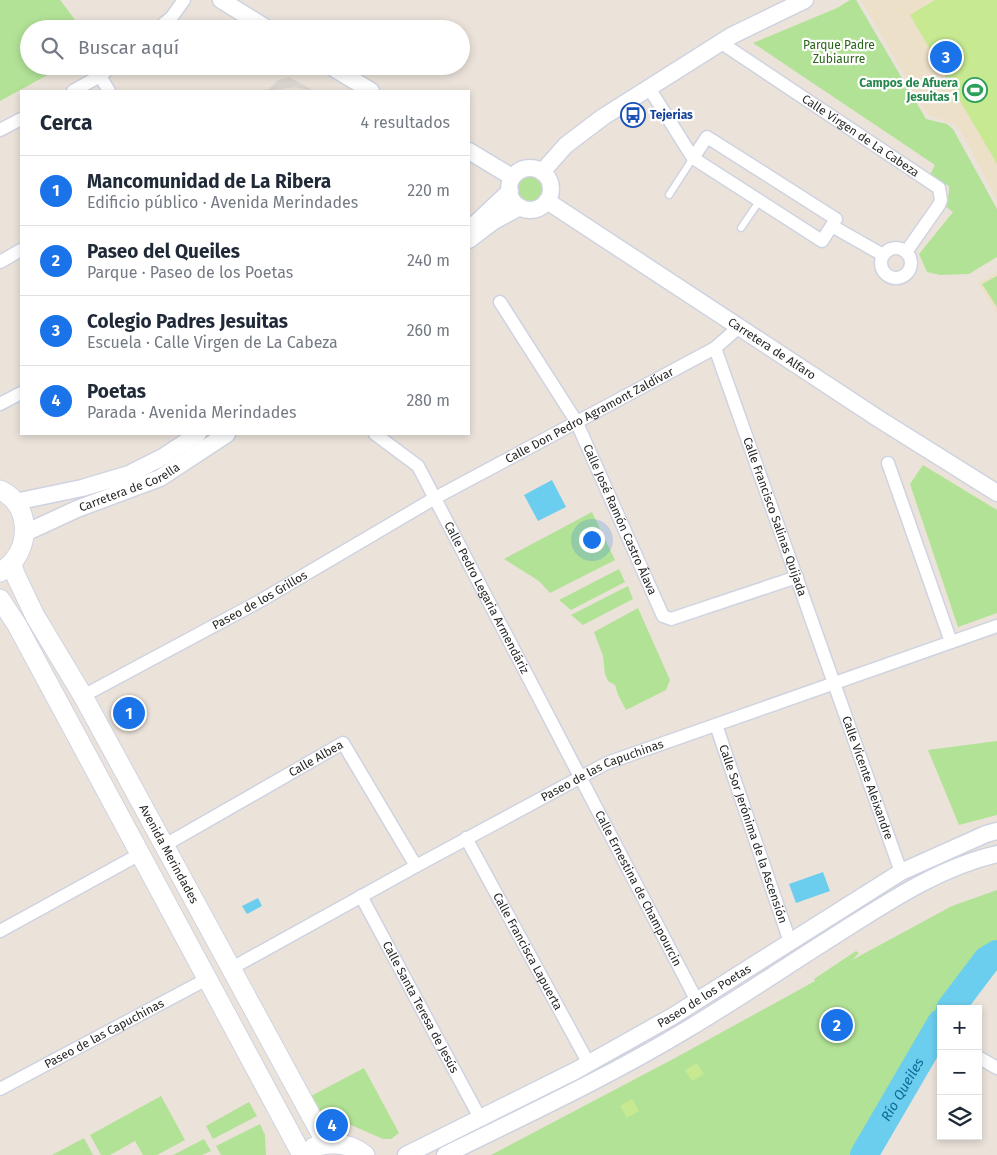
<!DOCTYPE html>
<html lang="es">
<meta charset="utf-8">
<style>
:root{--surface:#fff;--page:#f6f6f7;--text:#1f2937;--muted:#747a83;--line:#e0e1e3;--accent:#1a73e8}
body{margin:0;font-family:"Fira Sans",sans-serif;background:var(--page);color:var(--text)}
.controls{position:absolute;right:15px;bottom:15px;display:grid;overflow:hidden;border-radius:0px;box-shadow:0 2px 8px #0003}
.controls button{width:45px;height:45px;display:grid;place-items:center;padding:0;border:0;border-bottom:1px solid var(--line);background:var(--surface);color:var(--text);font:25px sans-serif}
.you{position:absolute;left:591px;top:539px;width:18px;height:18px;margin:-12px;border:4px solid #fff;border-radius:50%;background:#1a73e8;box-shadow:0 0 0 8px #1a73e833}
.badge{display:grid;place-items:center;width:32px;height:32px;border-radius:50%;background:var(--accent);color:#fff;font-size:16px;font-weight:700}
.pin{position:absolute;translate:-50% -50%;border:2px solid #fff;box-shadow:0 1px 5px #0006}
.list{margin:0;padding:0;list-style:none}
h2{display:flex;justify-content:space-between;align-items:center;height:65px;margin:0;padding:0 20px;font-size:21px}
h2 small{font-size:16px;font-weight:400;color:var(--muted)}
.list li{display:grid;grid-template-columns:32px 1fr auto;gap:15px;align-items:center;box-sizing:border-box;height:70px;padding:0 20px;border-top:1px solid var(--line)}
.list b{display:block;font-size:19px;white-space:nowrap}
.list p{margin:0;font-size:16px;white-space:nowrap;color:var(--muted)}
.list em{font-size:16px;font-style:normal;color:var(--muted)}
.icon{flex:none;width:28px;height:28px;fill:none;stroke:currentColor;stroke-width:2;stroke-linecap:round;stroke-linejoin:round}
.map{position:relative;flex:none;width:997px;height:1155px;overflow:hidden}
.search{position:absolute;background:var(--surface);box-shadow:0 2px 8px #0003;left:20px;top:20px;width:450px;height:55px;display:flex;align-items:center;gap:12px;box-sizing:border-box;padding:0 18px;border-radius:28px;color:var(--muted);font-size:19px}
.panel{position:absolute;background:var(--surface);box-shadow:0 2px 8px #0003;left:20px;top:90px;width:450px;height:345px;border-radius:0px}
.map>svg:first-child{display:block}
.education{fill:#ede0c9}
.green{fill:#b2e296}
.pitch{fill:#c6e991}
.plaza{fill:#dbd6d0}
.water{fill:#6cceee}
.lines{fill:none;stroke-linecap:round;stroke-linejoin:round}
.river{stroke:#6cceee;stroke-width:28}
.service-casing{stroke:#cfd3e1;stroke-width:9}
.minor-casing{stroke:#cfd3e1;stroke-width:15}
.tertiary-casing{stroke:#cfd3e1;stroke-width:19}
.secondary-casing{stroke:#cfd3e1;stroke-width:21}
.service{stroke:#fff;stroke-width:6}
.minor{stroke:#fff;stroke-width:12}
.tertiary{stroke:#fff;stroke-width:16}
.secondary{stroke:#fff;stroke-width:19}
.labels{text-anchor:middle;dominant-baseline:central;stroke-width:4.5;stroke-linejoin:round;paint-order:stroke}
.park-label{font-size:12px;fill:#2b641a;stroke:#fff}
.leisure-label{font-size:12px;font-weight:bold;fill:#27864d;stroke:#fff;text-anchor:end}
.transit-label{font-size:12px;font-weight:bold;fill:#164399;stroke:#fff;text-anchor:start}
.street-label{font-size:12px;fill:#282828;stroke:#fff}
.water-label{font-size:14px;font-style:italic;fill:#0e6b97;stroke:#fff}
</style>
<div class="map">
<svg width="997" height="1155" viewBox="0 0 997 1155">
<rect width="100%" height="100%" fill="#ebe3da"/>
<g class="education">
<path d="M 861,0 L 997,0 L 997,199 L 957,125 L 928,115 Z"/>
<path d="M 997,272 L 997,313 L 978,283 Z"/>
</g>
<g class="green">
<path d="M 0,0 L 60,0 L 82,29 L 29,29 L 29,66 L 64,66 L 0,101 Z"/>
<path d="M 850,0 L 856,0 L 926,119 L 947,124 L 953,129 L 997,209 L 997,257 L 969,274 L 940,275 L 927,272 L 919,254 L 953,212 L 945,206 L 949,193 L 949,186 L 930,175 L 935,165 L 753,43 L 837,8 Z"/>
<circle cx="529" cy="190" r="15"/>
<path d="M 997,276 L 997,307 L 982,284 Z"/>
<path d="M 923,465 L 997,510 L 997,613 L 958,627 L 910,484 Z"/>
<path d="M 592,512 L 615,560 L 550,593 L 539,581 L 504,559 Z"/>
<path d="M 619,569 L 625,582 L 571,610 L 559,600 Z"/>
<path d="M 628,586 L 633,599 L 583,625 L 571,615 Z"/>
<path d="M 638,608 L 670,680 L 666,690 L 626,710 L 618,695 L 615,685 L 608,681 L 605,674 L 603,656 L 594,632 Z"/>
<path d="M 997,741 L 997,815 L 959,825 L 928,750 Z"/>
<path d="M 997,890 L 997,971 L 980,984 L 961,1009 L 941,1009 L 941,1042 L 939,1048 L 902,1112 L 875,1144 L 869,1155 L 491,1155 L 675,1058 L 815,981 L 814,979 L 856,951 L 859,953 L 852,960 L 952,906 Z"/>
<path d="M 364,1068 L 399,1133 L 391,1139 L 383,1139 L 328,1115 L 321,1112 L 311,1096 Z"/>
<path d="M 161,1096 L 185,1140 L 157,1155 L 143,1155 L 135,1141 L 110,1155 L 101,1155 L 90,1135 Z"/>
<path d="M 249,1102 L 257,1116 L 213,1139 L 206,1126 Z"/>
<path d="M 260,1124 L 265,1135 L 266,1155 L 221,1155 L 216,1146 Z"/>
<path d="M 84,1138 L 93,1155 L 52,1155 Z"/>
<path d="M 204,1139 L 211,1151 L 202,1155 L 173,1155 Z"/>
</g>
<g class="pitch">
<path d="M 935,0 L 997,0 L 997,164 L 910,15 Z"/>
<path d="M 697,1063 L 704,1074 L 692,1081 L 685,1070 Z"/>
<path d="M 632,1099 L 639,1111 L 627,1118 L 620,1106 Z"/>
</g>
<path class="plaza" d="M 289,77 L 314,91 L 295,87 L 267,91 L 278,80 Z"/>
<g class="water">
<path d="M 552,480 L 566,507 L 538,521 L 524,495 Z"/>
<path d="M 823,872 L 830,891 L 796,903 L 789,884 Z"/>
<path d="M 258,898 L 262,906 L 247,914 L 242,906 Z"/>
</g>
<g class="lines">
<g class="river">
<path d="M 950,1009 L 987,960 L 997,954"/>
<path id="s1" d="M 864,1155 L 941,1023"/>
</g>
<defs>
<g id="service">
<path d="M 669,195 L 693,158"/>
<path d="M 741,228 L 760,200"/>
</g>
<g id="minor">
<path d="M 157,29 L 171,18 L 184,0"/>
<path id="s2" d="M 720,42 L 939,188 L 941,200 L 939,205 L 906,252"/>
<path d="M 100,76 L 109,91"/>
<path d="M 649,88 L 693,158"/>
<path d="M 73,91 L 100,76 L 112,66"/>
<path d="M 0,130 L 21,119"/>
<path d="M 707,137 L 836,219 L 822,241 L 693,158 Z"/>
<path d="M 832,226 L 883,255"/>
<circle cx="896" cy="263" r="15"/>
<path d="M 0,262 L 21,250"/>
<path id="s3" d="M 500,302 L 576,421 L 663,616 L 671,619 L 797,577"/>
<path id="s4" d="M 715,348 L 901,872"/>
<path d="M 0,404 L 21,393"/>
<path id="s5" d="M 375,434 L 418,466 L 697,1001"/>
<path d="M 888,463 L 951,642"/>
<path id="s6" d="M 83,696 L 260,601 L 435,498 L 715,348 L 739,327"/>
<path id="s7" d="M 716,725 L 790,942"/>
<path id="s8" d="M 466,838 L 589,1064"/>
<path id="s9" d="M 165,845 L 343,743 L 416,866"/>
<path id="s10" d="M 361,896 L 480,1118"/>
<path d="M 0,931 L 140,854"/>
<path id="s11" d="M 232,968 L 416,866 L 607,763 L 997,626"/>
<path d="M 978,1057 L 997,1068"/>
<path id="s12" d="M 0,1089 L 207,979"/>
</g>
<g id="tertiary">
<path d="M 221,0 L 268,29"/>
<path d="M 330,66 L 371,91"/>
<path d="M 469,151 L 512,177"/>
<circle cx="530" cy="189" r="21"/>
<path d="M 542,172 L 566,145 L 603,117 L 731,36 L 805,0"/>
<path id="s13" d="M 547,201 L 879,419 L 997,493"/>
<path d="M 475,224 L 510,191"/>
<path d="M 469,240 L 494,221 L 520,207"/>
<path d="M 15,502 L 82,488 L 129,474 L 163,457 L 198,434"/>
<path id="s14" d="M 25,533 L 77,509 L 160,478 L 227,434"/>
<path id="s15" d="M 406,1155 L 575,1071 L 673,1016 L 901,872 L 986,834 L 997,831"/>
<path d="M 445,1155 C 526,1115 608,1077 686,1030 C 738,999 788,965 839,933 C 888,902 940,867 997,854"/>
</g>
<g id="secondary">
<path d="M 0,490 C 34,505 31,556 0,572"/>
<path id="s16" d="M 12,564 L 15,574 L 35,616 L 83,696 L 326,1143"/>
<path d="M 0,599 L 17,625 L 302,1155"/>
<path d="M 314,1147 C 333,1141 349,1143 365,1155"/>
</g>
</defs>
<use href="#service" class="service-casing"/>
<use href="#minor" class="minor-casing"/>
<use href="#tertiary" class="tertiary-casing"/>
<use href="#secondary" class="secondary-casing"/>
<use href="#service" class="service"/>
<use href="#minor" class="minor"/>
<use href="#tertiary" class="tertiary"/>
<use href="#secondary" class="secondary"/>
</g>
<defs>
<symbol id="stadium-ring" viewBox="-11 -11 22 22"><circle r="9.5" fill="#fff" stroke="#2e9e5b" stroke-width="1.5"/><path d="M0-5a6.5 5 0 1 0 0 10a6.5 5 0 1 0 0-10ZM-3.5-1.8h7v3.6h-7Z" fill="#2e9e5b"/></symbol>
<symbol id="bus-ring" viewBox="-11 -11 22 22"><circle r="9.5" fill="#fff" stroke="#1a4fb4" stroke-width="1.5"/><path d="M-5-6H5V4H4V6H2V4H-2V6H-4V4H-5ZM-3.5-4V0h7V-4ZM-3.5 1.2v1.5H-2V1.2ZM2 1.2v1.5H3.5V1.2Z" fill="#1a4fb4"/></symbol>
</defs>
<g fill-rule="evenodd">
<use href="#stadium-ring" x="961" y="76" width="28" height="28"/>
<use href="#bus-ring" x="619" y="101" width="28" height="28"/>
</g>
<g class="labels">
<g class="park-label">
<text x="839" y="45">Parque Padre<tspan x="839" dy="14">Zubiaurre</tspan></text>
</g>
<g class="leisure-label">
<text x="958" y="83">Campos de Afuera<tspan x="958" dy="14">Jesuitas 1</tspan></text>
</g>
<g class="transit-label">
<text x="650" y="115">Tejerias</text>
</g>
<g class="street-label">
<text stroke="none"><textPath href="#s2" startOffset="169">Calle Virgen de La Cabeza</textPath></text>
<text stroke="none"><textPath href="#s13" startOffset="269">Carretera de Alfaro</textPath></text>
<text stroke="none"><textPath href="#s6" startOffset="579">Calle Don Pedro Agramont Zaldívar</textPath></text>
<text stroke="none"><textPath href="#s14" startOffset="114">Carretera de Corella</textPath></text>
<text stroke="none"><textPath href="#s4" startOffset="179">Calle Francisco Salinas Quijada</textPath></text>
<text stroke="none"><textPath href="#s3" startOffset="249">Calle José Ramón Castro Álava</textPath></text>
<text stroke="none"><textPath href="#s5" startOffset="202">Calle Pedro Legaria Armendáriz</textPath></text>
<text stroke="none"><textPath href="#s6" startOffset="201">Paseo de los Grillos</textPath></text>
<text stroke="none"><textPath href="#s9" startOffset="174">Calle Albea</textPath></text>
<text stroke="none"><textPath href="#s11" startOffset="420">Paseo de las Capuchinas</textPath></text>
<text stroke="none"><textPath href="#s4" startOffset="456">Calle Vicente Aleixandre</textPath></text>
<text stroke="none"><textPath href="#s7" startOffset="115">Calle Sor Jerónima de la Ascensión</textPath></text>
<text stroke="none"><textPath href="#s16" startOffset="330">Avenida Merindades</textPath></text>
<text stroke="none"><textPath href="#s5" startOffset="530">Calle Ernestina de Champourcin</textPath></text>
<text stroke="none"><textPath href="#s8" startOffset="129">Calle Francisca Lapuerta</textPath></text>
<text stroke="none"><textPath href="#s15" startOffset="338">Paseo de los Poetas</textPath></text>
<text stroke="none"><textPath href="#s10" startOffset="126">Calle Santa Teresa de Jesús</textPath></text>
<text stroke="none"><textPath href="#s12" startOffset="118">Paseo de las Capuchinas</textPath></text>
</g>
<g class="water-label">
<text stroke="none"><textPath href="#s1" startOffset="76">Río Queiles</textPath></text>
</g>
</g>
</svg>
<div class="controls">
<button>+</button>
<button>−</button>
<button><svg class="icon" aria-label="layers" viewBox="0 0 24 24"><path d="M12 4l9 5-9 5-9-5zM3 14l9 5 9-5"/></svg></button>
</div>
<div class="you"></div>
<div class="pin badge" style="left:129px;top:713px">1</div>
<div class="pin badge" style="left:837px;top:1025px">2</div>
<div class="pin badge" style="left:946px;top:57px">3</div>
<div class="pin badge" style="left:332px;top:1125px">4</div>
<div class="search"><svg class="icon" aria-label="search" viewBox="0 0 24 24"><circle cx="10" cy="10" r="6"/><path d="M15 15l6 6"/></svg>Buscar aquí</div>
<section class="panel">
<h2>Cerca<small>4 resultados</small></h2>
<ul class="list">
<li><span class="badge">1</span><div><b>Mancomunidad de La Ribera</b><p>Edificio público · Avenida Merindades</p></div><em>220 m</em></li>
<li><span class="badge">2</span><div><b>Paseo del Queiles</b><p>Parque · Paseo de los Poetas</p></div><em>240 m</em></li>
<li><span class="badge">3</span><div><b>Colegio Padres Jesuitas</b><p>Escuela · Calle Virgen de La Cabeza</p></div><em>260 m</em></li>
<li><span class="badge">4</span><div><b>Poetas</b><p>Parada · Avenida Merindades</p></div><em>280 m</em></li>
</ul>
</section>
</div>
